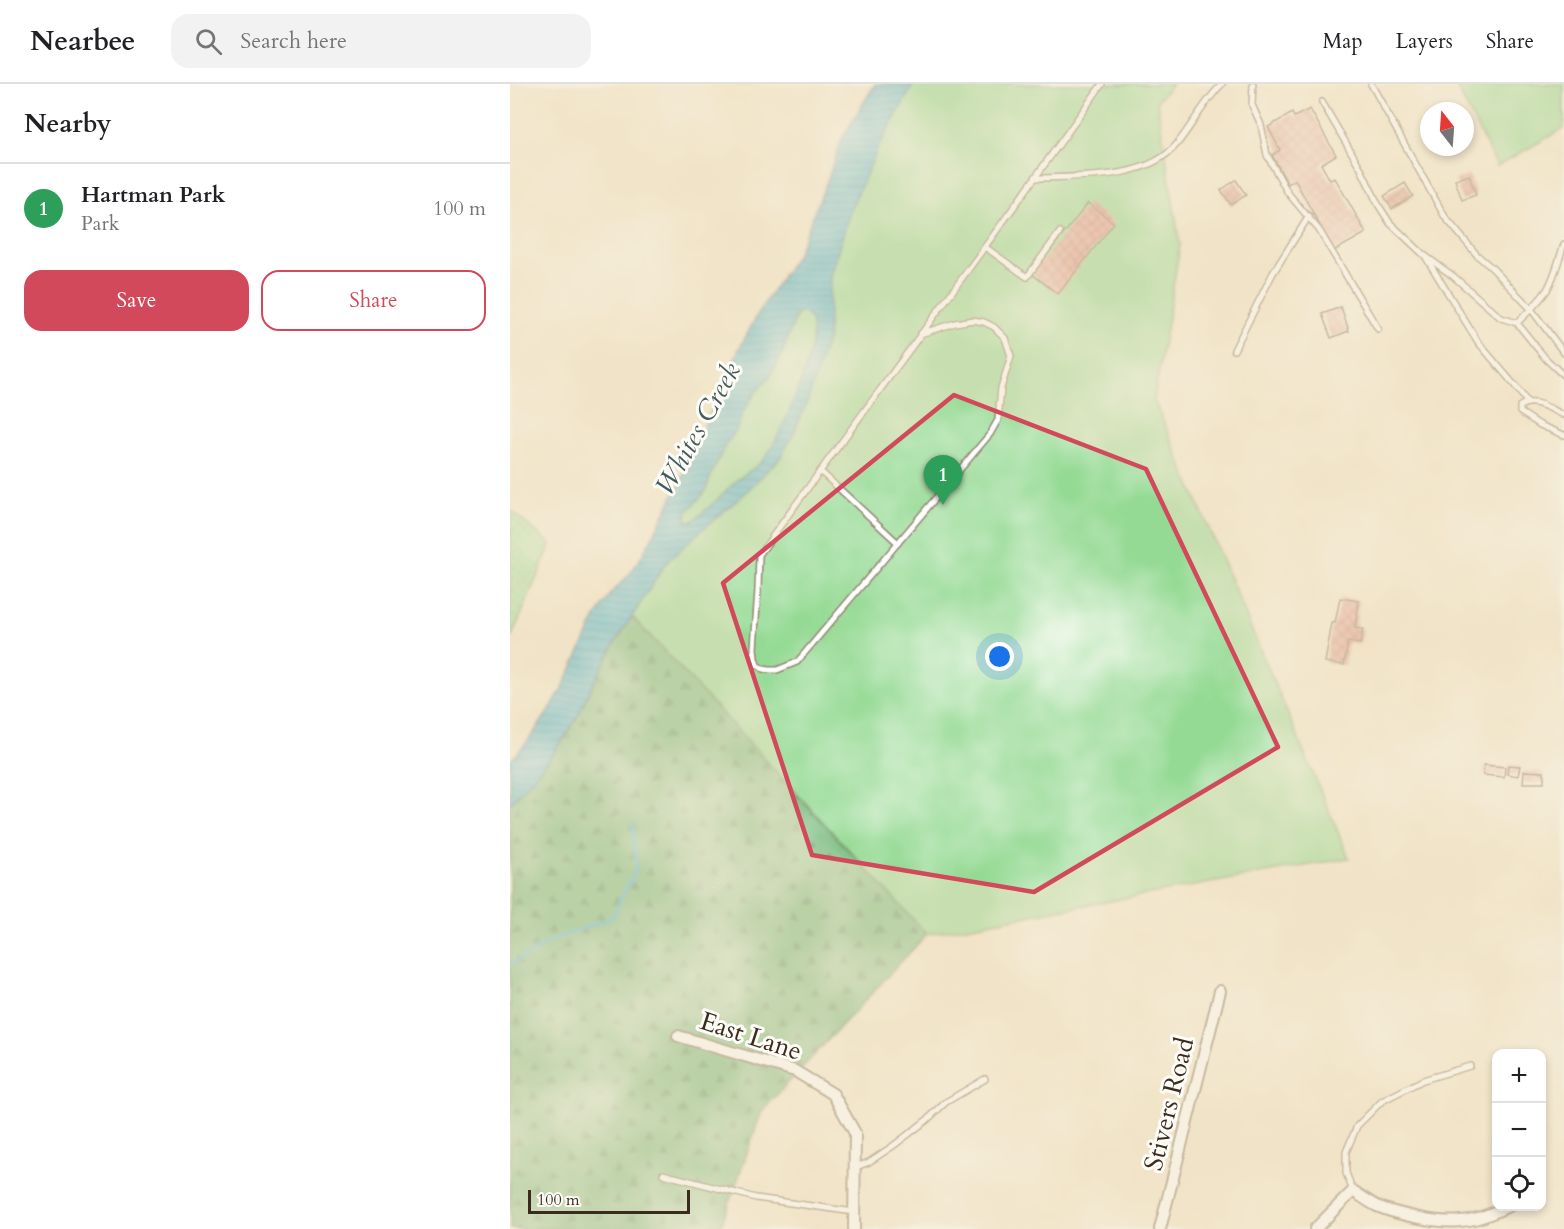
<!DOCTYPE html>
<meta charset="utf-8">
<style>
:root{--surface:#fff;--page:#f2f2f2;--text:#202124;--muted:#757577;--line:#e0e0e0;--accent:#d1495b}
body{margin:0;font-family:Cardo,serif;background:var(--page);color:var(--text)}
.controls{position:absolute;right:18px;bottom:18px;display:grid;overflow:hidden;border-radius:12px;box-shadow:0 3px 9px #0003}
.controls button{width:54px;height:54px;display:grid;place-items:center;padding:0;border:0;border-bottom:2px solid var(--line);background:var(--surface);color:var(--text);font:30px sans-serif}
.compass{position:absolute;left:910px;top:18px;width:54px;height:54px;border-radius:50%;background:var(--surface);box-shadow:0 3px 9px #0003;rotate:343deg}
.scale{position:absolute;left:18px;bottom:15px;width:162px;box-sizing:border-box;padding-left:6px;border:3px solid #3b2a1e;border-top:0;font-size:16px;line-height:21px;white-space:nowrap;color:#3b2a1e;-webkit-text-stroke:4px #fdfcf7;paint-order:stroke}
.you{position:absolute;left:490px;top:573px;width:21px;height:21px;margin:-15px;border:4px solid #fff;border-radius:50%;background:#1a73e8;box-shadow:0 0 0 9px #1a73e833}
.badge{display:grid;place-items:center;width:39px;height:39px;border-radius:50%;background:var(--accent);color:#fff;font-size:20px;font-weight:700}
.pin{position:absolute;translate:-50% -50px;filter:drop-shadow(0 2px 3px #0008)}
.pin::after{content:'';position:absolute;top:32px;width:21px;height:18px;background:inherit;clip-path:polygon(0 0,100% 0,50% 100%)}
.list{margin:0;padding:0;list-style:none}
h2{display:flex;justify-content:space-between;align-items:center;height:78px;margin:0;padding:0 24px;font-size:26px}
h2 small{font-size:20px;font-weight:400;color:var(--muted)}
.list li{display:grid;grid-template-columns:39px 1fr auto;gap:18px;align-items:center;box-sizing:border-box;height:90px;padding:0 24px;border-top:2px solid var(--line)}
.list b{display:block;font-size:22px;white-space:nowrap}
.list p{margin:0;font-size:20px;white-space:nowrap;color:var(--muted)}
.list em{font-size:20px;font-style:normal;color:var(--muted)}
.actions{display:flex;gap:12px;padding:18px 24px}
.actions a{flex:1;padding:14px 0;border:2px solid var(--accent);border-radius:18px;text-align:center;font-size:21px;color:var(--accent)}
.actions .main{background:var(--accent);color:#fff}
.icon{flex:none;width:33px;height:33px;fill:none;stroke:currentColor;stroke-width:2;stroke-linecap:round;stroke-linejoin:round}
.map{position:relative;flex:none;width:1054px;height:1145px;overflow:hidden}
header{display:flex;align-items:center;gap:36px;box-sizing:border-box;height:84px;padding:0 30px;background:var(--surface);border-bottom:2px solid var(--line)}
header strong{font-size:28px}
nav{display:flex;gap:33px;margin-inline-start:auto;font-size:21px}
.search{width:420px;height:54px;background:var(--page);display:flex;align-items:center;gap:15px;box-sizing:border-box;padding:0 21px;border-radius:18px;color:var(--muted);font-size:22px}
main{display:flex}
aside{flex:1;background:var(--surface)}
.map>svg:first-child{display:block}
.grass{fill:url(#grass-dots);stroke:#688259;stroke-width:1.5}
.forest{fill:url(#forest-firs);stroke:#5a724e;stroke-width:1.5}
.park{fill:#95da94;stroke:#688259;stroke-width:1.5}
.water{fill:url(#water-rules);stroke:#467077;stroke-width:1.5;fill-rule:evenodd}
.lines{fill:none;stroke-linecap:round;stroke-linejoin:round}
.stream{stroke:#51b6d0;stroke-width:3}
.building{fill:url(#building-cross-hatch)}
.service-casing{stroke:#968672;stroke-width:8}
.minor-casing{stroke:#968672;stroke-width:14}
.service{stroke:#fff;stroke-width:5}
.minor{stroke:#fff;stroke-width:10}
.marked{fill:none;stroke:#d1495b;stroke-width:4.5;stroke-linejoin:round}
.labels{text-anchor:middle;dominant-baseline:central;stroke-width:6;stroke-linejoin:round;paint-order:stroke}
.street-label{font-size:26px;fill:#3b2a1e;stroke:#fdfcf7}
.water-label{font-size:27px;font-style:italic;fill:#435b5c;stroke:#fdfcf7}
</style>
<header>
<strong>Nearbee</strong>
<div class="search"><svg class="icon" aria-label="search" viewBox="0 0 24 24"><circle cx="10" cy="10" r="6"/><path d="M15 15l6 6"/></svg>Search here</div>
<nav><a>Map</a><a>Layers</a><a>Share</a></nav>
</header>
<main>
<aside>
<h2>Nearby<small></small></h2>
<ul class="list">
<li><span class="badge" style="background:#2e9e5b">1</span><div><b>Hartman Park</b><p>Park</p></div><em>100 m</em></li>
</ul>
<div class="actions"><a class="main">Save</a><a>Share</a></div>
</aside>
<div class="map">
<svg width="1054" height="1145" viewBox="0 0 1054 1145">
<defs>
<pattern id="grass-dots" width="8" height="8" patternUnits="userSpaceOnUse" patternTransform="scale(1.5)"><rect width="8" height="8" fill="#95da94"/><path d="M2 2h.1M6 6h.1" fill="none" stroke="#81bb7f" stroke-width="1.8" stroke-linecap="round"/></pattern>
<pattern id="forest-firs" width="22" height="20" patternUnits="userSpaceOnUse" patternTransform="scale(1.5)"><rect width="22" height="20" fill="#78ba7e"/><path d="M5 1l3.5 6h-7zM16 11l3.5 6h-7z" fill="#649767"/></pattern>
<pattern id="water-rules" width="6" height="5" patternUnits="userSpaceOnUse" patternTransform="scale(1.5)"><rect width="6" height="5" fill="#51b6d0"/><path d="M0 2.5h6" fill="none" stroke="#4494a8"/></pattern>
<pattern id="building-cross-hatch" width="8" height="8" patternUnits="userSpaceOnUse" patternTransform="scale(1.5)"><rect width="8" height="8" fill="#e7a093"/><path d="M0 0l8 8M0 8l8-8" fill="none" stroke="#bc8377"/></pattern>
</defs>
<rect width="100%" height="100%" fill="#fdfcf7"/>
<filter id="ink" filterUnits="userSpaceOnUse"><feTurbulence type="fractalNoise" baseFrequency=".0167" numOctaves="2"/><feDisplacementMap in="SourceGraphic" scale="12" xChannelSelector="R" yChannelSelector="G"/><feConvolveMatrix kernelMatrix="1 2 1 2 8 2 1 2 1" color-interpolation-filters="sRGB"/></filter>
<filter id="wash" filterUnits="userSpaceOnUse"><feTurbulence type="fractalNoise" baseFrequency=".008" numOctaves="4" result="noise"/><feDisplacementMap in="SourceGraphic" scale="24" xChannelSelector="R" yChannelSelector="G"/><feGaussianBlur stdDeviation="1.35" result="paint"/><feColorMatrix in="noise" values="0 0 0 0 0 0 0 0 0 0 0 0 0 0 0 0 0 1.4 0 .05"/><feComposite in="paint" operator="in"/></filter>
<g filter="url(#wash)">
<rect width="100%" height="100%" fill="#f1e3c7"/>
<path class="grass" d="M 0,426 L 41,460 L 0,557 Z"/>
<path class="forest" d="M 117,527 L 417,850 L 252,1027 L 210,1145 L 0,1145 L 0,720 L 43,671 L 67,634 Z"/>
<g class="park">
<path d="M 377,0 L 662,0 L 647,17 L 670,161 L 644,316 L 839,774 L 417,850 L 117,527 Z"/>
<path d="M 945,0 L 1054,0 L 1054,44 L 987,82 Z"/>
</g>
<path class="water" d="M 365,0 L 404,0 L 368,64 L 341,125 L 320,192 L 318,253 L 298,316 L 283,351 L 270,374 L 232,412 L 186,451 L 156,479 L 107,556 L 81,603 L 67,634 L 43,671 L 0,720 L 0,676 L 7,670 L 23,650 L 42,622 L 53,603 L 85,535 L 101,509 L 119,491 L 130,475 L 144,450 L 185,368 L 195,339 L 229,265 L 250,226 L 288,169 L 317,97 L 332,54 ZM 292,228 C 296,230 299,232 301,237 C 310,262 271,354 254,375 C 246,384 234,390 225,398 C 212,411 199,424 184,436 L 178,438 L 176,433 L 177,428 L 196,407 L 200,394 L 216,360 L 226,347 L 233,328 L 246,308 L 261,291 L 271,272 L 286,232 Z"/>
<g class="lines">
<path class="stream" d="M 0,881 L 51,852 L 102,834 L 126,785 L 123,740"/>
</g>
<g id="blocks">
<g class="building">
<path d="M 800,25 L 826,71 L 811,80 L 820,96 L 825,94 L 856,149 L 824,167 L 785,96 L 778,100 L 762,71 L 770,66 L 758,43 L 782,29 L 784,33 Z"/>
<path d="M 959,91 L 966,111 L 952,116 L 945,96 Z"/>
<path d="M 726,96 L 736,111 L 721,121 L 711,106 Z"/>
<path d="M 895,99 L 903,112 L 882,125 L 874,112 Z"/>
<path d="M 578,119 L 604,139 L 548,210 L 522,190 Z"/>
<path d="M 831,223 L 839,247 L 821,254 L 812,230 Z"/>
<path d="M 830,514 L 849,517 L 845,544 L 853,545 L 850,560 L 838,558 L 834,581 L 815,578 L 822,539 L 825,539 Z"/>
<path d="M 974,681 L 995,683 L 994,693 L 973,691 Z"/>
<path d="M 998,681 L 1010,682 L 1008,692 L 997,690 Z"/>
<path d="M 1014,687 L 1034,688 L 1034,699 L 1013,699 Z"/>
</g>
</g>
</g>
<g filter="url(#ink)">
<use href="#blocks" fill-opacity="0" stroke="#968672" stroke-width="1.5"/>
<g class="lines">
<defs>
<g id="service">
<path d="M 743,0 L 742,21 L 751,41 L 757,71 L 778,109 L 809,146 L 868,245"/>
<path d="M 861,0 L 935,133 L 967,171 L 983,185 L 1021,225 L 1054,269"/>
<path d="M 812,18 L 850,83 L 869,122 L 880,139 L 914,171 L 943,192 L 991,234 L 1007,239 C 1017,229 1029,218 1037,206 C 1045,192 1049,175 1054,160"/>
<path d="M 526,94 C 569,92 637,97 667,60 C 683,40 694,18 712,0"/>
<path d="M 475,163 L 517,193 L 550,148"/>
<path d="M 915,172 L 968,258 L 1006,303 L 1017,318"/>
<path d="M 1007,239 L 1036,275 L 1054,292"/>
<path d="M 410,250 L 445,239 L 463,236 L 474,238 L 484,243 L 495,254 L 501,272 L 491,304 L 488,336 L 480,350 L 287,578 L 267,586 L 259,586 L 253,585 L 247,581 L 245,574 L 244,564 L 248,506 L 249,471 C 363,314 480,159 592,0"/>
<path d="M 724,266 L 763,189 L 799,132"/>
<path d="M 1054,331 C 1040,325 1024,313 1010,322 L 1010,328 L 1030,341 L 1054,351"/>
<path d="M 310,387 L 388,459"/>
<path d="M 346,1083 L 359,1078 L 383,1062 L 417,1036 L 436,1018 L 475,995"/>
<path d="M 153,1090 L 246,1114 L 344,1128"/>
<path d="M 843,1107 L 836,1089 L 836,1068 L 847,1042 L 872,1017 L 913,996 L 960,982"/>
</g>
<g id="minor">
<path d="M 168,952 L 285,987 L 323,1010 L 345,1049 L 344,1145"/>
<path d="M 650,1145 L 710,907"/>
<path d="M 805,1145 L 843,1107 C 851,1112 859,1118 867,1122 C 885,1130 930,1140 950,1137 C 968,1136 983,1129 999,1122"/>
</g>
</defs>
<use href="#service" class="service-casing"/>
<use href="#minor" class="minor-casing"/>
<use href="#service" class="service"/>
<use href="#minor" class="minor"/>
</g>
</g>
<path d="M0 0H1054V1145H0ZM 444,311 L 636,385 L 768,663 L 524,808 L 302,771 L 213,499 Z" fill="#f1e3c7" fill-opacity=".55" fill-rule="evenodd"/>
<path class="marked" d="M 444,311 L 636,385 L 768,663 L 524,808 L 302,771 L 213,499 Z"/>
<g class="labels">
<g class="street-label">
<text transform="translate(241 952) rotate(18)">East Lane</text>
<text transform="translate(659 1020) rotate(-76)">Stivers Road</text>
</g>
<g class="water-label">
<text transform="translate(188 345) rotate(-61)">Whites Creek</text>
</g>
</g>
</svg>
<div class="controls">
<button>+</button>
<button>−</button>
<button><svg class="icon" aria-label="locate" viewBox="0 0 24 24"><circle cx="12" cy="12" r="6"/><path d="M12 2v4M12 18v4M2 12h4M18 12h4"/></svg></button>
</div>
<svg class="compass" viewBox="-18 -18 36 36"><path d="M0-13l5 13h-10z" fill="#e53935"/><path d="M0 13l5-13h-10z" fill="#757577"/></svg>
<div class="scale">100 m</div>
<div class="you"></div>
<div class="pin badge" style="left:433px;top:421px;background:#2e9e5b">1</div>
</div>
</main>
